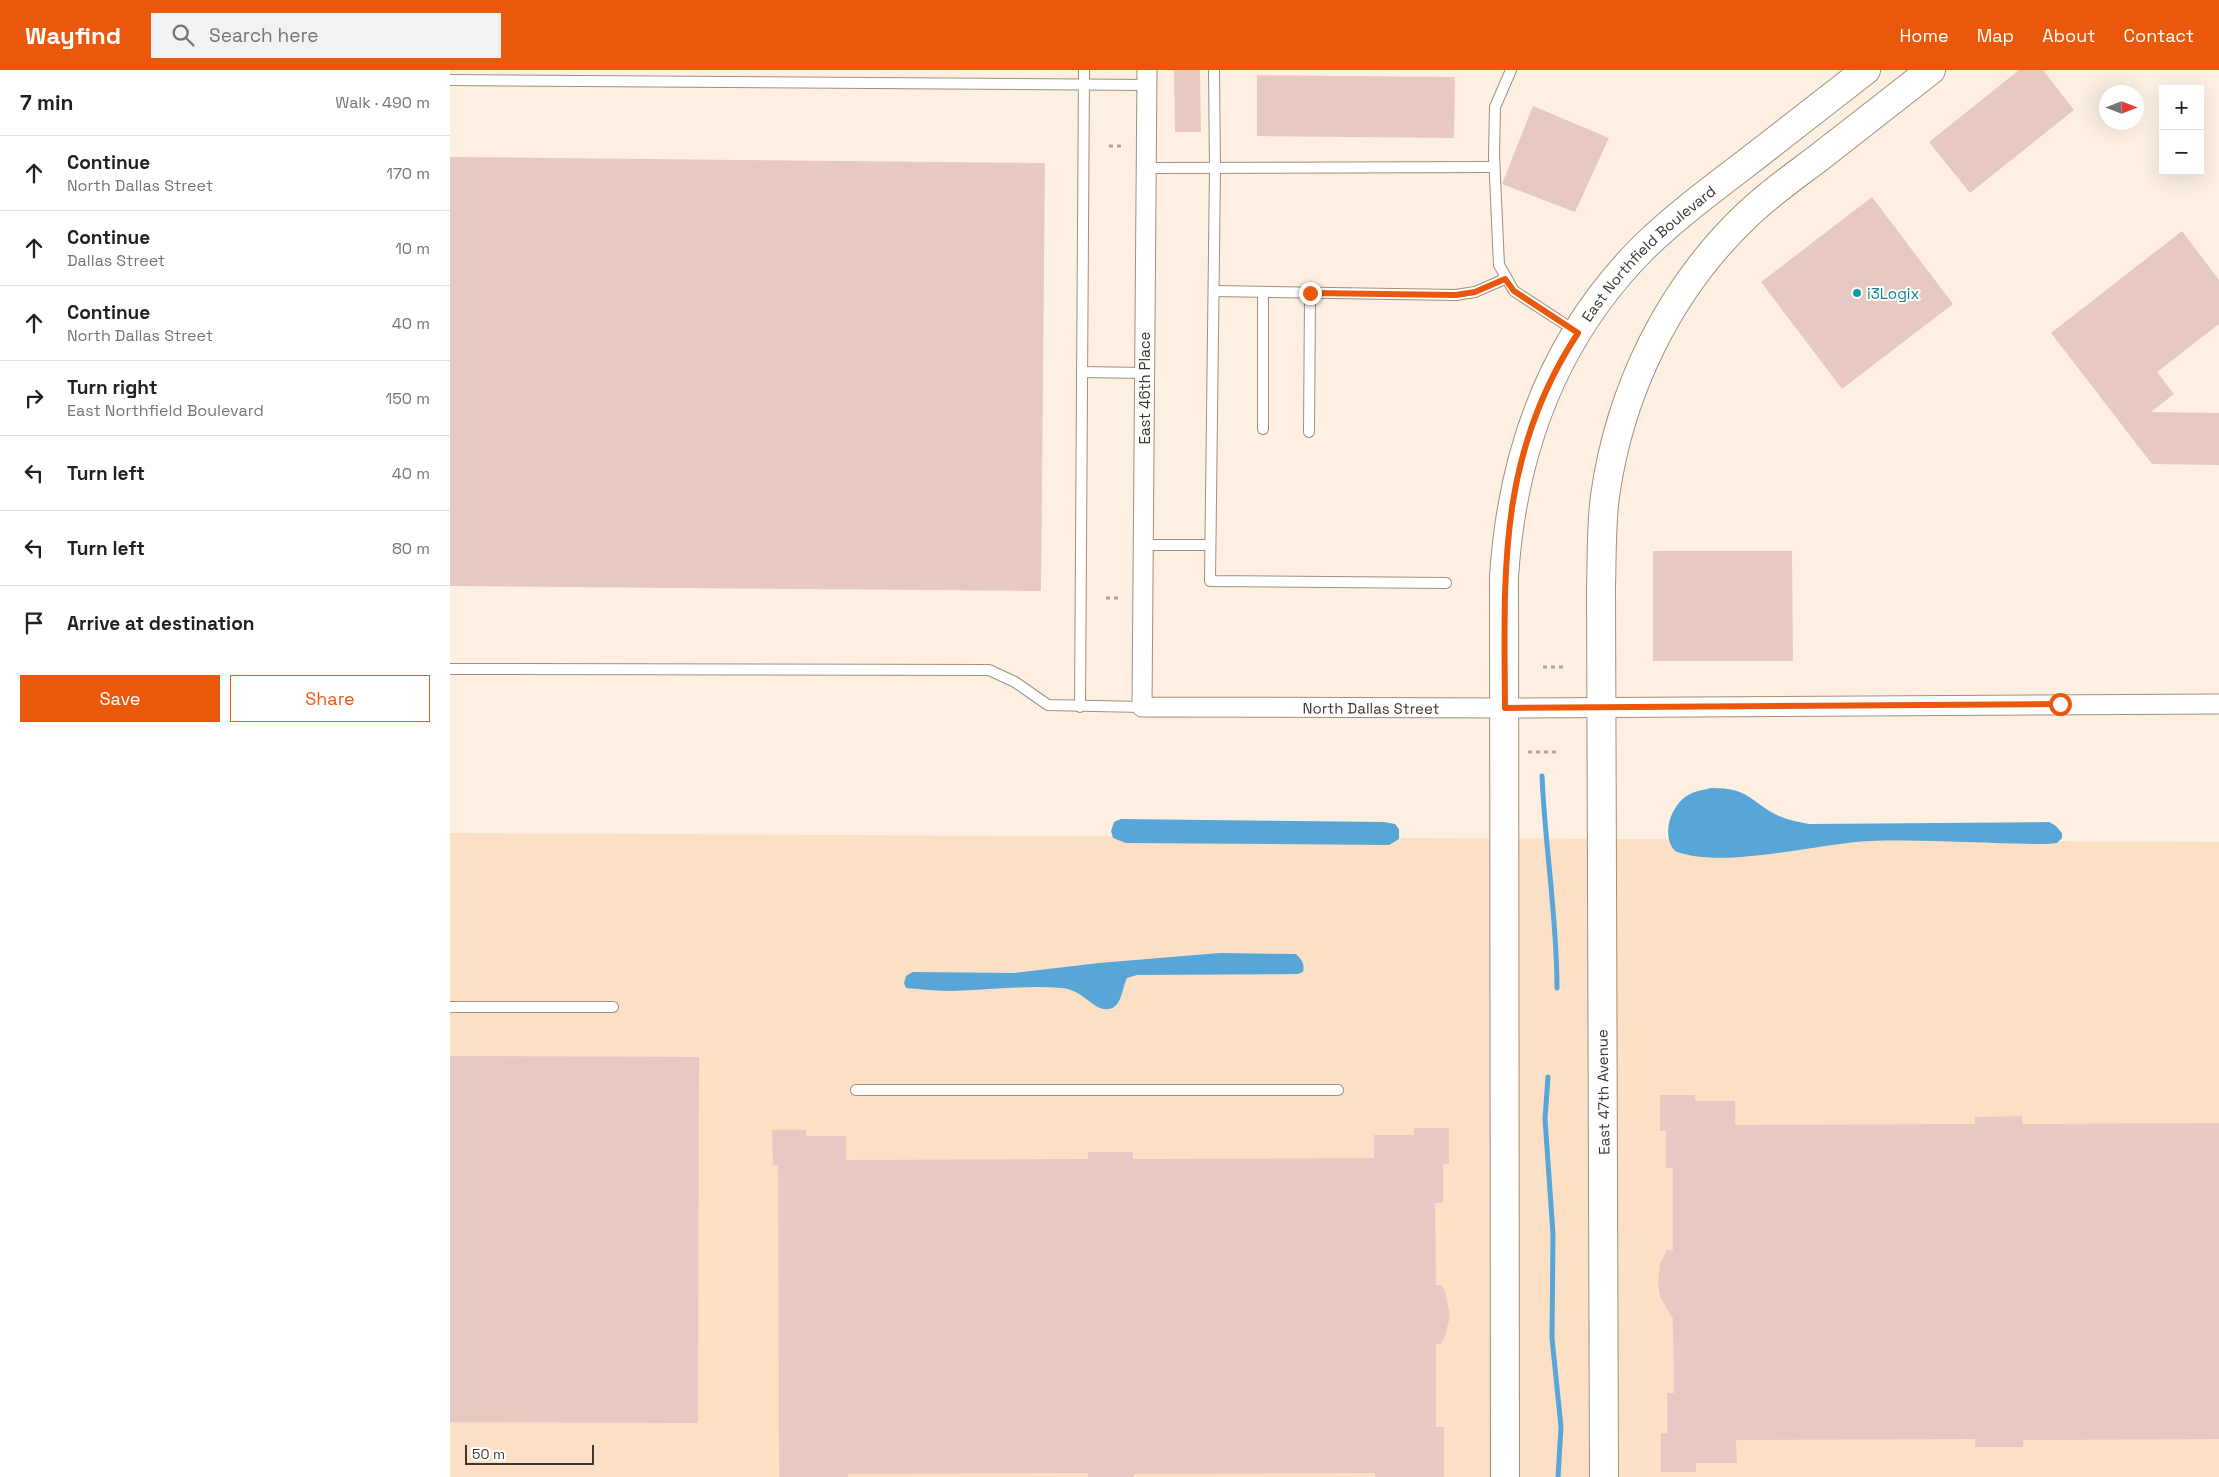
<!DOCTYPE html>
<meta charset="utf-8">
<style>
:root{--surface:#fff;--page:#f2f2f2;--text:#202124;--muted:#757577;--line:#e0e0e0;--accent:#ea580c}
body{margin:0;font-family:"Space Grotesk",sans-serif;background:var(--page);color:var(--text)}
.controls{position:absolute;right:15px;top:15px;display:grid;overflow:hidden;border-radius:0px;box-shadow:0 5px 20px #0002}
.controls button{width:45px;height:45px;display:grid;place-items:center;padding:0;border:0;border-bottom:1px solid var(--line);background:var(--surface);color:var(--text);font:25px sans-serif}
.compass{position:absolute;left:1649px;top:15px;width:45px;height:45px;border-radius:50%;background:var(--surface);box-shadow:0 5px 20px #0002;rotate:90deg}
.scale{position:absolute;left:15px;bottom:12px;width:129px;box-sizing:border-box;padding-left:5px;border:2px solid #3f362e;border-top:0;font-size:14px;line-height:18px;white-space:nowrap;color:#3f362e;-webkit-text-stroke:4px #fff;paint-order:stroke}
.stop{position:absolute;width:15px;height:15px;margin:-11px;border:4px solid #ea580c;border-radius:50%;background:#fff}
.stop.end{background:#ea580c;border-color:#fff;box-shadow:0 1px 5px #0008}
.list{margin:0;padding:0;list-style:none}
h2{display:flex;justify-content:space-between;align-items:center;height:65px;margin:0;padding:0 20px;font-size:21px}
h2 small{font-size:16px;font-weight:400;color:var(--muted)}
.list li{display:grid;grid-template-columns:32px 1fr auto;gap:15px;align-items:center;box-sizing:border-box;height:75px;padding:0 20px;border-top:1px solid var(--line)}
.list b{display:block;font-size:19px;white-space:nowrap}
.list p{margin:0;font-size:16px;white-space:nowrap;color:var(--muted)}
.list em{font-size:16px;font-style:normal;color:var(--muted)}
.actions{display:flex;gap:10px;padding:15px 20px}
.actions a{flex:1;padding:11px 0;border:1px solid var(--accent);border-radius:0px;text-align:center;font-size:18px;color:var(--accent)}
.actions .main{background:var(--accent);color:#fff}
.icon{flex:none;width:28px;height:28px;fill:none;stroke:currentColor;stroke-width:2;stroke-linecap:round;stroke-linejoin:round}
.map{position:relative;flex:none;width:1769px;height:1407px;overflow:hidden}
header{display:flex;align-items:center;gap:30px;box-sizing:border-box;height:70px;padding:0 25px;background:var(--accent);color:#fff}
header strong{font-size:24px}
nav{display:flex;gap:28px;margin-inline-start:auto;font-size:18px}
.search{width:350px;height:45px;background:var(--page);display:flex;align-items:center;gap:12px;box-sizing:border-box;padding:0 18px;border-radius:0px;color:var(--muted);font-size:19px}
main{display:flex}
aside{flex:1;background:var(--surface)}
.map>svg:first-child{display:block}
.built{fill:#fce0c6}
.water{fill:#58a5d7}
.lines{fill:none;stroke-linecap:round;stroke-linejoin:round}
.stream{stroke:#58a5d7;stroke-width:5}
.building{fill:#e7c8c3}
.service-casing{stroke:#a28e7b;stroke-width:12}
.minor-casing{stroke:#a28e7b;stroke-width:21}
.secondary-casing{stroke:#a28e7b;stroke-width:30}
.path{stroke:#afa499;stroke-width:3;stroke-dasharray:4 4;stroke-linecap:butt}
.service{stroke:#fff;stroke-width:10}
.minor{stroke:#fff;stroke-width:19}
.secondary{stroke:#fff;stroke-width:28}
.route{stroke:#ea580c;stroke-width:6}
.culture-dot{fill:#0f9aa8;stroke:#fff;stroke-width:2}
.labels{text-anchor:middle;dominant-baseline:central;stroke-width:4;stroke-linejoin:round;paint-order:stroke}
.street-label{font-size:15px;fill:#3f362e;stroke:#fff}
.culture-label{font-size:15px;fill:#0d838f;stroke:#fff;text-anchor:start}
</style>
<header>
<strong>Wayfind</strong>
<div class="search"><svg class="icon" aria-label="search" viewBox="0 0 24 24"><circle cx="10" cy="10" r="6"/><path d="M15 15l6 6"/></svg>Search here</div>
<nav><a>Home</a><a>Map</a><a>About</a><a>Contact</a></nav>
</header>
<main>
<aside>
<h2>7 min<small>Walk · 490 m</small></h2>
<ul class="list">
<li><svg class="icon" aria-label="ahead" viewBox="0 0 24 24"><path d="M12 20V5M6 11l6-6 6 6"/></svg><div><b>Continue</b><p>North Dallas Street</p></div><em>170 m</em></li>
<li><svg class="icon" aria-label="ahead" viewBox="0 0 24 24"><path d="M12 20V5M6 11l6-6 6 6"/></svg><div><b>Continue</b><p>Dallas Street</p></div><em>10 m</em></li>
<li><svg class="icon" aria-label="ahead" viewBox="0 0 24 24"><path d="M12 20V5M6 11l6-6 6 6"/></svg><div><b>Continue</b><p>North Dallas Street</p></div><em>40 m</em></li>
<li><svg class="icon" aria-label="right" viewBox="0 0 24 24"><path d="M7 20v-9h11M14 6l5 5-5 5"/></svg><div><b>Turn right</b><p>East Northfield Boulevard</p></div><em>150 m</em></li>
<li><svg class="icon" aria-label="left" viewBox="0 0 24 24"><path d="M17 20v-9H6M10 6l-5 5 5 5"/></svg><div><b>Turn left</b></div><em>40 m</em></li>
<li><svg class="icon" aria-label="left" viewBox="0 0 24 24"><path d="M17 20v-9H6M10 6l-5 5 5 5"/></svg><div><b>Turn left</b></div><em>80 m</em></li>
<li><svg class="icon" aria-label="arrive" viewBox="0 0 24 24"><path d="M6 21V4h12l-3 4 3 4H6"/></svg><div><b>Arrive at destination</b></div></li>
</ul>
<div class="actions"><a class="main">Save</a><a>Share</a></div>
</aside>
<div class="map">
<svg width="1769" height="1407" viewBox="0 0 1769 1407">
<rect width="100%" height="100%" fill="#fdf0e3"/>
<path class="built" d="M 0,763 L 1769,772 L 1769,1407 L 0,1407 Z"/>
<g class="water">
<path d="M 1261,718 C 1301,718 1298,731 1329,746 C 1338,750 1349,752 1359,754 L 1599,752 L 1606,756 L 1612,763 L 1612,768 L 1607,773 L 1596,774 C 1538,774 1478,769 1421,771 C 1369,773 1271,800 1225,781 C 1211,765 1220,736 1238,725 C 1245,721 1253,720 1261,718 Z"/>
<path d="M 671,749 L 934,752 L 945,754 L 949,759 L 949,769 L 939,775 L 676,773 L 663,768 L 661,761 L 664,752 Z"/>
<path d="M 770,883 L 846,884 C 852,890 855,894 853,902 L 848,904 L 687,905 L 677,908 C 672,918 672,937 659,939 C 644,942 634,920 612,918 C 575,915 539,920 502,921 C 487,921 471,919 456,918 L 454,913 L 456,906 L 463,902 L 564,903 L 649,893 Z"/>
</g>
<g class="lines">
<g class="stream">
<path d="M 1092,706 C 1095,777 1107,847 1107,918"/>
<path d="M 1098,1007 L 1095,1049 L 1103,1164 L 1102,1268 L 1111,1357 L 1108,1407"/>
</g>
</g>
<g class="building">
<path d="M 724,0 L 750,0 L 751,62 L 725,62 Z"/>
<path d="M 1569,0 L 1593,0 L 1624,40 L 1520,123 L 1479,72 Z"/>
<path d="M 807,5 L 1005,7 L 1004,68 L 807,66 Z"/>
<path d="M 1083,36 L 1159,68 L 1125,142 L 1052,114 Z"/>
<path d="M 0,87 L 595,93 L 591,521 L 0,516 Z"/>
<path d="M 1422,127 L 1503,234 L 1392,319 L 1311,212 Z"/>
<path d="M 1732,161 L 1769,210 L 1769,254 L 1707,302 L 1724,324 L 1701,342 L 1769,343 L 1769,395 L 1702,394 L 1601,263 Z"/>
<path d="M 1203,481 L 1342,481 L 1343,591 L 1203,591 Z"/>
<path d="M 0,986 L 249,987 L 248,1353 L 0,1352 Z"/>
<path d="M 1210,1025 L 1245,1025 L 1245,1031 L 1285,1031 L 1285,1055 L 1525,1054 L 1525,1047 L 1572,1046 L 1572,1054 L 1769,1053 L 1769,1369 L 1573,1370 L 1573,1377 L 1525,1377 L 1525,1369 L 1286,1370 L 1287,1393 L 1246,1393 L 1246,1402 L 1211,1402 L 1211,1363 L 1217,1363 L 1217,1323 L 1224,1323 L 1223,1249 L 1210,1227 L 1208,1213 L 1210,1194 L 1217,1180 L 1223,1180 L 1223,1098 L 1216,1098 L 1216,1061 L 1210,1061 Z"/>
<path d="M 964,1058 L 999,1058 L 999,1094 L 993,1094 L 993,1133 L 985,1133 L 986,1215 L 991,1215 L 995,1221 L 1000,1246 L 995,1266 L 991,1274 L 986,1274 L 986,1357 L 994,1357 L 994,1407 L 925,1407 L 925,1403 L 684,1404 L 684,1407 L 638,1407 L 638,1403 L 398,1404 L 398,1407 L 329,1407 L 328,1095 L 323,1095 L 322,1060 L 356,1060 L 356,1066 L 396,1066 L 396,1090 L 638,1089 L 638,1082 L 683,1082 L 683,1089 L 924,1088 L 924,1065 L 964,1065 Z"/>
</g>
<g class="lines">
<defs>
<g id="service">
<path d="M 764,0 L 765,98 L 760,511 L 996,513"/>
<path d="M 1061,0 L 1045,37 L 1044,85 L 1049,195 L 1064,221 L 1127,262"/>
<path d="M 0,10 L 697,15"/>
<path d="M 696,98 L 1044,97"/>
<path d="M 764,221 L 1006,225 L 1025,222 L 1055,209"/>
<path d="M 632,302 L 694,303"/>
<path d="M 813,359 L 813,222"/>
<path d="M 859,362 L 860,223"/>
<path d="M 693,475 L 759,475"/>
<path d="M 0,599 L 539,600 L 565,612 L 598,635 L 692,637"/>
<path d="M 630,637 L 634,0"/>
<path d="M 0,937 L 163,937"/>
<path d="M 406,1020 L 888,1020"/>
</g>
<g id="minor">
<path id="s1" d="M 697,0 L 692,637 L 1055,638 L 1769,634"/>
</g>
<g id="secondary">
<path id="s2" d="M 1055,1407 L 1054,507 C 1062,382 1104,267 1194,177 C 1224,148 1257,123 1290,98 C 1332,65 1374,33 1416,0"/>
<path d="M 1154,1407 L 1151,517 C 1152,487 1151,456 1155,426 C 1170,320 1219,219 1297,145 C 1320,123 1346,105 1371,86 C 1408,57 1444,29 1481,0"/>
</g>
</defs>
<use href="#service" class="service-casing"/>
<use href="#minor" class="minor-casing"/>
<use href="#secondary" class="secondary-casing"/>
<g class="path">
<path d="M 659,76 L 671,76"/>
<path d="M 656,528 L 668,528"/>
<path d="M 1093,597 L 1115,597"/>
<path d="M 1078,682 L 1110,682"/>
</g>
<use href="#service" class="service"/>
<use href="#minor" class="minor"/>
<use href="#secondary" class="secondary"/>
</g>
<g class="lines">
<path class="route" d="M 860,223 L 1006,225 L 1025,222 L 1055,209 L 1064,221 L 1128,263 C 1048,384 1054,500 1055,638 L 1610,634"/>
</g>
<circle class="culture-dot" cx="1407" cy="223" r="5"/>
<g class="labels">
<g class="street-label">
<text stroke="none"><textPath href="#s2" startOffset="1265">East Northfield Boulevard</textPath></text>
<text transform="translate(694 318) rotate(-90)">East 46th Place</text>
<text stroke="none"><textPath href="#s1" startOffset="866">North Dallas Street</textPath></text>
<text transform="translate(1153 1022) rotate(-91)">East 47th Avenue</text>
</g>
<g class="culture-label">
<text x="1417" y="223">i3Logix</text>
</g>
</g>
</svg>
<div class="controls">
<button>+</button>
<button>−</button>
</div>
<svg class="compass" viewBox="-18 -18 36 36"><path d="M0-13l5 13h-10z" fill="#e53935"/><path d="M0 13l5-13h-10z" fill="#757577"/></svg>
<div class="scale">50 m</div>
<div class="stop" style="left:1610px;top:634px"></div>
<div class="stop end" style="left:860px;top:223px"></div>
</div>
</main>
